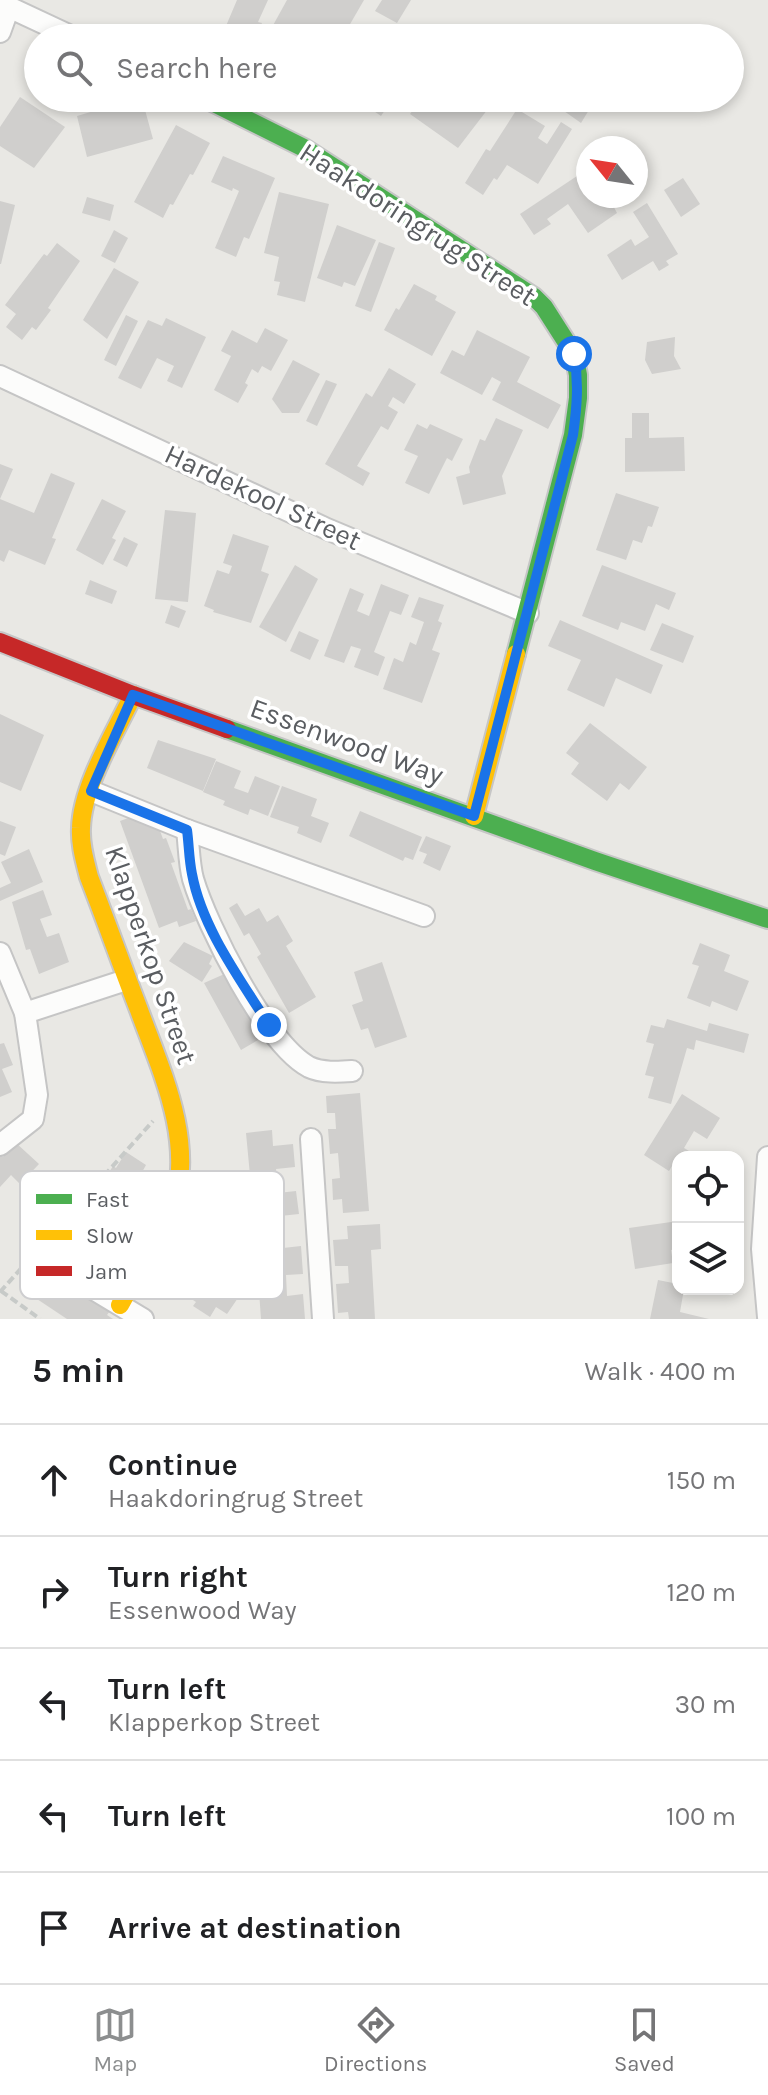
<!DOCTYPE html>
<meta charset="utf-8">
<style>
:root{--surface:#fff;--page:#f6f6f6;--text:#202124;--muted:#757577;--line:#e0e0e0;--accent:#8c8e8f}
body{margin:0;font-family:Karla,sans-serif;background:var(--page);color:var(--text)}
.controls{position:absolute;right:24px;bottom:24px;display:grid;overflow:hidden;border-radius:16px;box-shadow:0 4px 12px #0003}
.controls button{width:72px;height:72px;display:grid;place-items:center;padding:0;border:0;border-bottom:2px solid var(--line);background:var(--surface);color:var(--text);font:40px sans-serif}
.compass{position:absolute;left:576px;top:136px;width:72px;height:72px;border-radius:50%;background:var(--surface);box-shadow:0 4px 12px #0003;rotate:300deg}
.stop{position:absolute;width:24px;height:24px;margin:-18px;border:6px solid #1a73e8;border-radius:50%;background:#fff}
.stop.end{background:#1a73e8;border-color:#fff;box-shadow:0 2px 8px #0008}
.list{margin:0;padding:0;list-style:none}
h2{display:flex;justify-content:space-between;align-items:center;height:104px;margin:0;padding:0 32px;font-size:34px}
h2 small{font-size:26px;font-weight:400;color:var(--muted)}
.list li{display:grid;grid-template-columns:52px 1fr auto;gap:24px;align-items:center;box-sizing:border-box;height:112px;padding:0 32px;border-top:2px solid var(--line)}
.list b{display:block;font-size:30px;white-space:nowrap}
.list p{margin:0;font-size:26px;white-space:nowrap;color:var(--muted)}
.list em{font-size:26px;font-style:normal;color:var(--muted)}
.icon{flex:none;width:44px;height:44px;fill:none;stroke:currentColor;stroke-width:2;stroke-linecap:round;stroke-linejoin:round}
.map{position:relative;flex:none;width:768px;height:1319px;overflow:hidden}
.search{position:absolute;background:var(--surface);box-shadow:0 4px 12px #0003;left:24px;right:24px;top:24px;height:88px;display:flex;align-items:center;gap:20px;box-sizing:border-box;padding:0 28px;border-radius:44px;color:var(--muted);font-size:30px}
.sheet{height:664px;background:var(--surface)}
nav{display:flex;justify-content:space-around;align-items:center;box-sizing:border-box;height:112px;border-top:2px solid var(--line);background:var(--surface);font-size:22px;color:var(--muted)}
nav a{display:grid;justify-items:center;gap:4px}
nav .on{color:var(--accent)}
.map>svg:first-child{display:block}
.building{fill:#d0cfcd}
.lines{fill:none;stroke-linecap:round;stroke-linejoin:round}
.street-casing{stroke:#c5c5c5;stroke-width:24}
.fast-casing{stroke:#c6c6c6;stroke-width:22}
.slow-casing{stroke:#c6c6c6;stroke-width:22}
.jam-casing{stroke:#c6c6c6;stroke-width:22}
.path{stroke:#c7cac8;stroke-width:4;stroke-dasharray:8 4;stroke-linecap:butt}
.street{stroke:#fcfcfb;stroke-width:20}
.fast{stroke:#4caf50;stroke-width:18}
.slow{stroke:#ffc107;stroke-width:18}
.jam{stroke:#c62828;stroke-width:18}
.route{stroke:#1a73e8;stroke-width:10}
.labels{text-anchor:middle;dominant-baseline:central;stroke-width:7;stroke-linejoin:round;paint-order:stroke}
.street-label{font-size:28px;fill:#5a5d61;stroke:#fff}
.key{fill:#fff;stroke:#ceced0;stroke-width:2}
.key-label{font-size:22px;fill:#5a5d61}
</style>
<div class="map">
<svg width="768" height="1319" viewBox="0 0 768 1319">
<rect width="100%" height="100%" fill="#e9e8e4"/>
<g class="building">
<path d="M 237,0 L 268,0 L 258,22 L 262,23 L 255,38 L 235,38 L 223,33 Z"/>
<path d="M 287,0 L 364,0 L 342,38 L 266,38 Z"/>
<path d="M 382,0 L 411,0 L 397,23 L 375,11 Z"/>
<path d="M 20,97 L 65,127 L 34,168 L 0,146 L 0,127 Z"/>
<path d="M 91,98 L 115,98 L 117,105 L 142,99 L 153,139 L 87,157 L 77,116 L 94,111 Z"/>
<path d="M 355,98 L 393,98 L 381,116 Z"/>
<path d="M 422,98 L 489,98 L 494,101 L 458,148 L 410,114 Z"/>
<path d="M 572,98 L 580,98 L 592,105 L 581,123 L 564,111 Z"/>
<path d="M 517,109 L 545,126 L 538,138 L 547,144 L 561,122 L 572,129 L 538,184 L 507,165 L 497,180 L 494,178 L 483,195 L 465,183 L 486,149 L 490,151 Z"/>
<path d="M 176,125 L 210,143 L 193,175 L 190,174 L 173,205 L 170,204 L 163,218 L 134,202 Z"/>
<path d="M 223,156 L 275,178 L 249,239 L 244,237 L 236,257 L 215,248 L 239,191 L 233,188 L 232,191 L 211,182 Z"/>
<path d="M 586,170 L 588,196 L 608,196 L 617,213 L 588,233 L 568,204 L 547,219 L 551,224 L 534,235 L 520,214 Z"/>
<path d="M 683,178 L 700,204 L 681,217 L 664,190 Z"/>
<path d="M 279,192 L 329,204 L 305,302 L 277,295 L 280,282 L 274,281 L 279,257 L 264,253 Z"/>
<path d="M 87,197 L 114,205 L 110,221 L 82,213 Z"/>
<path d="M 0,201 L 15,205 L 1,264 L 0,264 Z"/>
<path d="M 647,203 L 678,254 L 666,261 L 669,265 L 659,271 L 653,261 L 622,280 L 607,255 L 631,239 L 635,246 L 649,237 L 633,212 Z"/>
<path d="M 337,225 L 376,240 L 355,286 L 344,282 L 342,287 L 317,278 Z"/>
<path d="M 114,230 L 128,238 L 115,263 L 101,256 Z"/>
<path d="M 379,242 L 395,248 L 371,312 L 355,306 Z"/>
<path d="M 57,243 L 80,261 L 48,308 L 51,310 L 36,330 L 32,327 L 22,340 L 6,327 L 16,314 L 5,305 L 44,254 L 47,256 Z"/>
<path d="M 114,268 L 139,282 L 107,339 L 83,320 Z"/>
<path d="M 414,284 L 437,296 L 435,300 L 456,312 L 432,356 L 384,330 L 396,308 L 399,310 Z"/>
<path d="M 126,315 L 138,321 L 116,366 L 104,360 Z"/>
<path d="M 166,318 L 206,337 L 182,388 L 167,381 L 174,366 L 157,358 L 141,389 L 118,378 L 148,320 L 162,326 Z"/>
<path d="M 265,328 L 288,340 L 271,371 L 262,366 L 258,373 L 252,369 L 245,383 L 248,385 L 238,403 L 214,390 L 231,356 L 221,351 L 232,330 L 257,343 Z"/>
<path d="M 477,330 L 530,357 L 517,382 L 561,405 L 548,429 L 492,400 L 501,382 L 492,377 L 482,395 L 440,373 L 452,350 L 464,356 Z"/>
<path d="M 675,337 L 674,356 L 681,369 L 652,374 L 645,360 L 647,342 Z"/>
<path d="M 293,360 L 320,374 L 299,413 L 282,413 L 272,399 Z"/>
<path d="M 389,368 L 416,384 L 404,404 L 393,397 L 388,406 L 398,412 L 388,430 L 381,426 L 357,466 L 370,473 L 363,486 L 325,464 L 366,393 L 372,397 Z"/>
<path d="M 326,380 L 337,384 L 317,426 L 306,421 Z"/>
<path d="M 632,413 L 649,413 L 649,438 L 684,437 L 685,471 L 625,472 L 625,438 L 632,438 Z"/>
<path d="M 496,418 L 523,430 L 502,476 L 506,494 L 463,505 L 456,477 L 470,473 L 469,467 L 480,439 L 485,441 Z"/>
<path d="M 417,424 L 427,429 L 430,424 L 463,439 L 452,461 L 447,458 L 429,494 L 405,483 L 418,456 L 404,450 Z"/>
<path d="M 0,464 L 13,469 L 0,499 L 34,513 L 51,473 L 75,483 L 52,538 L 56,539 L 45,565 L 9,550 L 4,562 L 0,560 Z"/>
<path d="M 616,493 L 659,507 L 652,527 L 648,526 L 642,543 L 633,540 L 626,560 L 596,550 Z"/>
<path d="M 102,499 L 126,511 L 112,538 L 116,540 L 103,565 L 76,550 Z"/>
<path d="M 165,510 L 196,513 L 188,602 L 155,599 Z"/>
<path d="M 233,534 L 269,546 L 261,571 L 269,574 L 251,623 L 213,612 L 214,610 L 204,606 L 217,570 L 229,574 L 232,566 L 223,563 Z"/>
<path d="M 124,537 L 138,544 L 127,567 L 113,560 Z"/>
<path d="M 295,565 L 318,579 L 286,642 L 259,627 Z"/>
<path d="M 602,565 L 676,593 L 669,610 L 656,604 L 645,631 L 621,622 L 618,630 L 582,616 Z"/>
<path d="M 90,580 L 117,591 L 112,604 L 85,594 Z"/>
<path d="M 381,584 L 409,595 L 401,615 L 390,611 L 374,652 L 385,657 L 378,676 L 354,667 L 361,649 L 351,646 L 344,663 L 324,656 L 350,588 L 364,594 L 357,611 L 369,616 Z"/>
<path d="M 419,597 L 444,605 L 438,621 L 442,623 L 432,650 L 440,653 L 422,703 L 383,689 L 394,658 L 403,662 L 410,642 L 416,645 L 424,622 L 411,617 Z"/>
<path d="M 171,605 L 186,611 L 179,628 L 165,623 Z"/>
<path d="M 560,620 L 663,665 L 651,694 L 616,678 L 604,707 L 567,690 L 581,660 L 548,646 Z"/>
<path d="M 662,623 L 694,636 L 683,663 L 650,650 Z"/>
<path d="M 299,631 L 319,640 L 310,660 L 290,651 Z"/>
<path d="M 0,714 L 44,735 L 21,791 L 0,782 Z"/>
<path d="M 590,723 L 647,767 L 629,790 L 620,783 L 607,801 L 571,774 L 579,763 L 566,753 Z"/>
<path d="M 158,740 L 216,759 L 203,791 L 147,768 Z"/>
<path d="M 216,761 L 241,771 L 234,788 L 248,793 L 255,776 L 280,786 L 268,816 L 250,809 L 248,815 L 223,805 L 225,801 L 203,792 Z"/>
<path d="M 282,786 L 317,799 L 311,816 L 329,823 L 321,843 L 297,833 L 299,827 L 270,817 Z"/>
<path d="M 360,811 L 422,837 L 413,860 L 405,857 L 403,861 L 349,836 Z"/>
<path d="M 142,813 L 156,820 L 163,839 L 166,838 L 175,862 L 171,863 L 188,910 L 191,909 L 196,921 L 179,927 L 177,921 L 159,928 L 120,821 Z"/>
<path d="M 0,821 L 16,827 L 5,856 L 0,854 Z"/>
<path d="M 426,836 L 451,846 L 440,871 L 423,863 L 427,854 L 419,851 Z"/>
<path d="M 29,849 L 43,882 L 0,901 L 0,888 L 11,883 L 1,862 Z"/>
<path d="M 43,890 L 52,915 L 40,919 L 47,937 L 59,933 L 69,962 L 39,974 L 30,949 L 26,950 L 12,902 Z"/>
<path d="M 237,903 L 245,916 L 259,908 L 267,922 L 278,915 L 293,941 L 286,946 L 316,997 L 289,1013 L 257,957 L 261,954 L 249,933 L 244,936 L 229,908 Z"/>
<path d="M 184,942 L 213,956 L 209,964 L 212,966 L 202,982 L 169,961 Z"/>
<path d="M 700,943 L 730,955 L 724,971 L 749,981 L 737,1011 L 712,1001 L 710,1007 L 687,998 L 699,966 L 692,964 Z"/>
<path d="M 382,962 L 407,1037 L 375,1048 L 368,1028 L 361,1030 L 352,1005 L 363,1001 L 354,972 Z"/>
<path d="M 229,972 L 264,1029 L 255,1034 L 258,1040 L 241,1050 L 204,983 Z"/>
<path d="M 667,1019 L 707,1031 L 709,1023 L 749,1034 L 744,1053 L 696,1040 L 694,1050 L 687,1048 L 671,1104 L 648,1098 L 654,1077 L 645,1075 L 654,1044 L 646,1042 L 651,1025 L 664,1028 Z"/>
<path d="M 4,1043 L 13,1065 L 2,1069 L 12,1092 L 0,1097 L 0,1044 Z"/>
<path d="M 360,1093 L 369,1211 L 343,1213 L 342,1199 L 333,1200 L 332,1179 L 340,1178 L 338,1153 L 330,1154 L 328,1129 L 336,1129 L 335,1113 L 327,1113 L 326,1096 Z"/>
<path d="M 682,1094 L 720,1118 L 707,1139 L 694,1131 L 684,1148 L 689,1151 L 685,1157 L 678,1157 L 678,1162 L 675,1161 L 669,1171 L 644,1155 Z"/>
<path d="M 272,1130 L 273,1146 L 293,1144 L 295,1167 L 276,1169 L 278,1193 L 296,1191 L 299,1214 L 280,1216 L 281,1225 L 255,1228 L 246,1133 Z"/>
<path d="M 16,1143 L 39,1164 L 20,1184 L 11,1175 L 0,1187 L 0,1155 L 3,1157 Z"/>
<path d="M 126,1152 L 146,1165 L 141,1174 L 157,1184 L 141,1209 L 124,1198 L 115,1213 L 131,1224 L 116,1248 L 97,1237 L 91,1246 L 74,1236 L 103,1190 L 99,1188 L 113,1166 L 116,1168 Z"/>
<path d="M 678,1221 L 678,1249 L 671,1250 L 673,1263 L 635,1269 L 629,1228 Z"/>
<path d="M 380,1224 L 381,1249 L 371,1250 L 375,1319 L 349,1319 L 348,1312 L 338,1313 L 336,1284 L 349,1283 L 348,1266 L 335,1266 L 333,1240 L 348,1239 L 347,1226 Z"/>
<path d="M 282,1232 L 283,1248 L 301,1246 L 303,1274 L 286,1275 L 287,1296 L 303,1294 L 305,1319 L 261,1319 L 255,1235 Z"/>
<path d="M 161,1239 L 242,1292 L 227,1314 L 216,1307 L 210,1317 L 193,1306 L 196,1302 L 190,1298 L 195,1290 L 179,1279 L 171,1291 L 140,1271 Z"/>
<path d="M 62,1261 L 80,1273 L 69,1289 L 86,1300 L 90,1294 L 112,1308 L 107,1315 L 113,1319 L 67,1319 L 22,1289 L 36,1267 L 48,1274 L 53,1267 L 57,1269 Z"/>
<path d="M 658,1280 L 678,1284 L 678,1289 L 684,1289 L 680,1312 L 709,1319 L 650,1319 Z"/>
</g>
<g class="lines">
<defs>
<g id="street">
<path d="M 0,3 L 75,38"/>
<path d="M 0,32 L 9,7"/>
<path d="M 0,376 L 327,529 L 528,613"/>
<path d="M 91,791 L 187,830 L 424,916"/>
<path d="M 187,830 C 189,846 189,864 193,879 C 207,926 266,1044 309,1067 C 322,1073 338,1072 352,1071"/>
<path d="M 0,953 L 25,1013 L 37,1095 L 33,1119 L 0,1145"/>
<path d="M 25,1013 L 126,980"/>
<path d="M 311,1139 L 323,1319"/>
<path d="M 768,1157 L 762,1249 L 768,1317"/>
<path d="M 78,1280 L 143,1319"/>
</g>
<g id="fast">
<path d="M 204,98 L 304,148 L 534,297 L 544,307 L 574,354 L 578,375 L 578,398 L 573,435 L 516,654"/>
<path d="M 227,729 L 595,861 L 768,919"/>
</g>
<g id="slow">
<path d="M 474,816 L 516,654"/>
<path d="M 120,1305 L 174,1207 C 194,1139 162,1073 139,1010 C 122,966 106,921 89,877 C 85,861 80,845 81,828 C 82,786 115,733 133,695"/>
</g>
<path id="jam" d="M 0,642 L 133,695 L 227,729"/>
</defs>
<use href="#street" class="street-casing"/>
<use href="#fast" class="fast-casing"/>
<use href="#slow" class="slow-casing"/>
<use href="#jam" class="jam-casing"/>
<g class="path">
<path d="M 1,1291 L 40,1319"/>
<path d="M 0,1292 L 153,1121"/>
</g>
<use href="#street" class="street"/>
<use href="#fast" class="fast"/>
<use href="#slow" class="slow"/>
<use href="#jam" class="jam"/>
</g>
<g class="lines">
<path class="route" d="M 269,1025 C 240,979 202,928 192,874 C 189,860 189,845 187,830 L 91,791 L 133,695 L 474,816 L 573,435 C 577,407 579,382 574,354"/>
</g>
<g class="labels">
<g class="street-label">
<text transform="translate(418 224) rotate(33)">Haakdoringrug Street</text>
<text transform="translate(263 497) rotate(25)">Hardekool Street</text>
<text transform="translate(347 741) rotate(20)">Essenwood Way</text>
<text transform="translate(151 955) rotate(71)">Klapperkop Street</text>
</g>
</g>
<rect x="20" y="1171" width="264" height="128" rx="12" class="key"/>
<rect x="36" y="1194" width="36" height="10" fill="#4caf50"/>
<rect x="36" y="1230" width="36" height="10" fill="#ffc107"/>
<rect x="36" y="1266" width="36" height="10" fill="#c62828"/>
<g class="key-label">
<text x="86" y="1207">Fast</text>
<text x="86" y="1243">Slow</text>
<text x="86" y="1279">Jam</text>
</g>
</svg>
<div class="controls">
<button><svg class="icon" aria-label="locate" viewBox="0 0 24 24"><circle cx="12" cy="12" r="6"/><path d="M12 2v4M12 18v4M2 12h4M18 12h4"/></svg></button>
<button><svg class="icon" aria-label="layers" viewBox="0 0 24 24"><path d="M12 4l9 5-9 5-9-5zM3 14l9 5 9-5"/></svg></button>
</div>
<svg class="compass" viewBox="-18 -18 36 36"><path d="M0-13l5 13h-10z" fill="#e53935"/><path d="M0 13l5-13h-10z" fill="#757577"/></svg>
<div class="stop" style="left:574px;top:354px"></div>
<div class="stop end" style="left:269px;top:1025px"></div>
<div class="search"><svg class="icon" aria-label="search" viewBox="0 0 24 24"><circle cx="10" cy="10" r="6"/><path d="M15 15l6 6"/></svg>Search here</div>
</div>
<section class="sheet">
<h2>5 min<small>Walk · 400 m</small></h2>
<ul class="list">
<li><svg class="icon" aria-label="ahead" viewBox="0 0 24 24"><path d="M12 20V5M6 11l6-6 6 6"/></svg><div><b>Continue</b><p>Haakdoringrug Street</p></div><em>150 m</em></li>
<li><svg class="icon" aria-label="right" viewBox="0 0 24 24"><path d="M7 20v-9h11M14 6l5 5-5 5"/></svg><div><b>Turn right</b><p>Essenwood Way</p></div><em>120 m</em></li>
<li><svg class="icon" aria-label="left" viewBox="0 0 24 24"><path d="M17 20v-9H6M10 6l-5 5 5 5"/></svg><div><b>Turn left</b><p>Klapperkop Street</p></div><em>30 m</em></li>
<li><svg class="icon" aria-label="left" viewBox="0 0 24 24"><path d="M17 20v-9H6M10 6l-5 5 5 5"/></svg><div><b>Turn left</b></div><em>100 m</em></li>
<li><svg class="icon" aria-label="arrive" viewBox="0 0 24 24"><path d="M6 21V4h12l-3 4 3 4H6"/></svg><div><b>Arrive at destination</b></div></li>
</ul>
</section>
<nav>
<a class="on"><svg class="icon" aria-label="map" viewBox="0 0 24 24"><path d="M3 6l6-2 6 2 6-2v14l-6 2-6-2-6 2zM9 4v14M15 6v14"/></svg>Map</a>
<a><svg class="icon" aria-label="directions" viewBox="0 0 24 24"><path d="M12 3l9 9-9 9-9-9zM9 14v-3h6M13 9l2 2-2 2"/></svg>Directions</a>
<a><svg class="icon" aria-label="saved" viewBox="0 0 24 24"><path d="M7 4h10v16l-5-4-5 4z"/></svg>Saved</a>
</nav>
